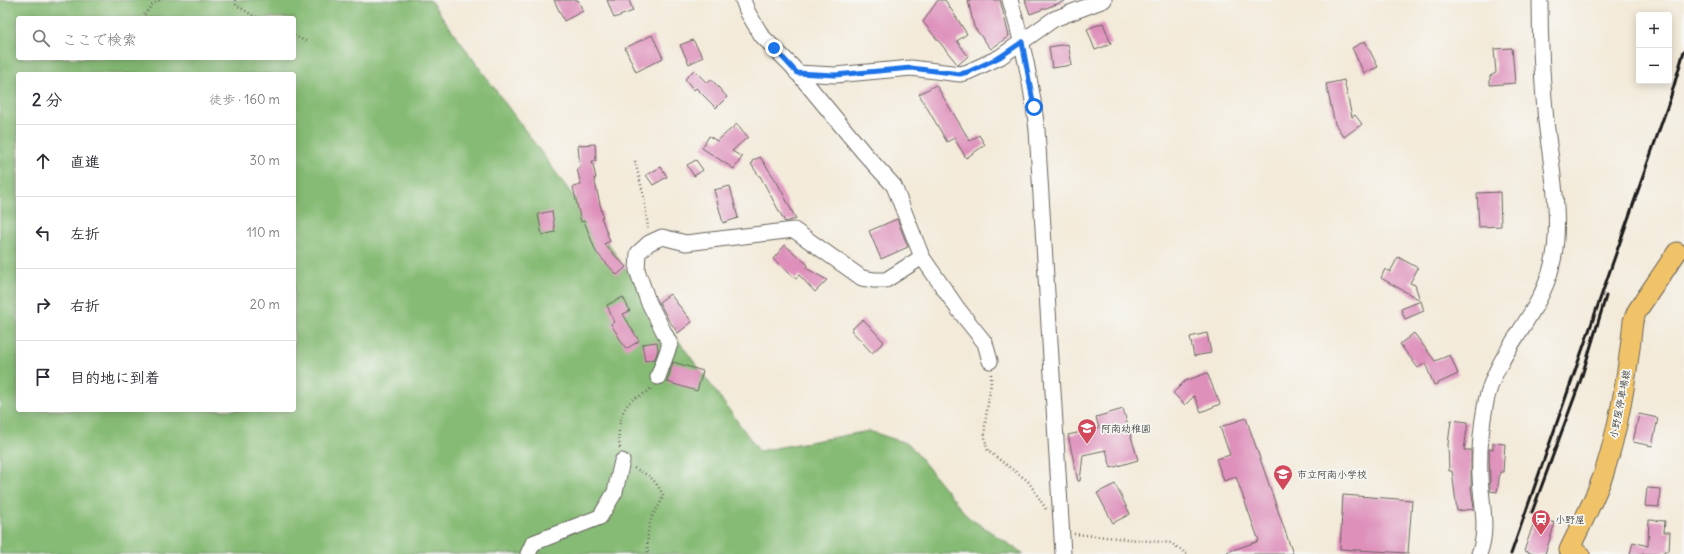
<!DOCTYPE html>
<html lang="ja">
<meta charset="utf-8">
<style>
:root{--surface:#fff;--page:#f7f7f7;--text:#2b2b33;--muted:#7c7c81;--line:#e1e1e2}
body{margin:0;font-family:Delius,"Klee One",sans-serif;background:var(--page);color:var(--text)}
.controls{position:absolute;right:12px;top:12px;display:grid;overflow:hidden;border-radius:4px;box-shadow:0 2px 10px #0003}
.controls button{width:36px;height:36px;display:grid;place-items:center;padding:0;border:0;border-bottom:1px solid var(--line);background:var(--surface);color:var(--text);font:20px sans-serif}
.stop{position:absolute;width:12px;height:12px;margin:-9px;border:3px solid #1a73e8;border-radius:50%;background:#fff}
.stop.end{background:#1a73e8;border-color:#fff;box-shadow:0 1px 4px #0008}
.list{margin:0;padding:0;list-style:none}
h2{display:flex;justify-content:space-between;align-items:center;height:52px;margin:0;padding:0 16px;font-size:17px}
h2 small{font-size:13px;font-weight:400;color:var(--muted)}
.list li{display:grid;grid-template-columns:26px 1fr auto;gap:12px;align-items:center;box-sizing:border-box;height:72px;padding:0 16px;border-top:1px solid var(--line)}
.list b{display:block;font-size:15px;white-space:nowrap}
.list em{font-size:13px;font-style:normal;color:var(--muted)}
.icon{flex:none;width:22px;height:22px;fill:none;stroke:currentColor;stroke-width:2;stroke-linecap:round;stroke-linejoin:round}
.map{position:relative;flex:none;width:1684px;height:554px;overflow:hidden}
.search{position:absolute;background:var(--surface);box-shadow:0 2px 10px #0003;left:16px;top:16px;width:280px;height:44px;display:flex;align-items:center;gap:10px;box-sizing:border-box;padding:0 14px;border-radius:4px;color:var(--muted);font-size:15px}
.panel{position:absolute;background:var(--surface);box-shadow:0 2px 10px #0003;left:16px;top:72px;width:280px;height:340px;border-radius:4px}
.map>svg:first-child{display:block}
.forest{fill:#86bb75;stroke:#516c48;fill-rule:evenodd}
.building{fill:#de90bb}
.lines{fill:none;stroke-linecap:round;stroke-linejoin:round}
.minor-casing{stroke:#67645e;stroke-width:17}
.major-casing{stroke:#67645e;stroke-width:21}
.path{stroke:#67645e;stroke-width:2.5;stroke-dasharray:1 3;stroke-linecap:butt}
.minor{stroke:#fff;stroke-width:15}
.major{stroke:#f1c369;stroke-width:19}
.rail{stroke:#1c1c1c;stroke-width:3}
.route{stroke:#1a73e8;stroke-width:5}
.labels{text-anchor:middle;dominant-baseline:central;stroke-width:3.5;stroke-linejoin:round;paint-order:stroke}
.street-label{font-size:10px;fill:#1c1c1c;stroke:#f6f6f2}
.poi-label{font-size:10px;fill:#1c1c1c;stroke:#f6f6f2;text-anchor:start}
</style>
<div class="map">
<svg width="1684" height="554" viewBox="0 0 1684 554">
<rect width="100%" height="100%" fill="#f6f6f2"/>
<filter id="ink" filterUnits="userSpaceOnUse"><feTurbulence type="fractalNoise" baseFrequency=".025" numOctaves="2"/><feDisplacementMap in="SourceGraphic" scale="8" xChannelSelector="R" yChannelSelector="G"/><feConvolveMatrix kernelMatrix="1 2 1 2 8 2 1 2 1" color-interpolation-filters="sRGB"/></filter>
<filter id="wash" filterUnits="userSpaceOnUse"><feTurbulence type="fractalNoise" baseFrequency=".012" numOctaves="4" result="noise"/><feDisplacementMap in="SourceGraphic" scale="16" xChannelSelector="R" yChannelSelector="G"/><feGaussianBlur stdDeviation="0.9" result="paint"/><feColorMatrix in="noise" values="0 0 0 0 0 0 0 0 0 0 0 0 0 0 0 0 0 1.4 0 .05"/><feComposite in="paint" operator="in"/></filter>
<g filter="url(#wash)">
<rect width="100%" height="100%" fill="#f3ead9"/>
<path class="forest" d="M 0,0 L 430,0 L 759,451 L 869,431 L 909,444 L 968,517 L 1024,554 L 0,554 ZM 18,18 L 294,18 L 294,58 L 18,58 ZM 18,74 L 294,74 L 294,410 L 18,410 Z"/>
<g id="blocks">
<g class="building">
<path d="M 554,0 L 578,0 L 583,11 L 564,21 Z"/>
<path d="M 607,0 L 629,0 L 633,11 L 614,18 Z"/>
<path d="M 938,0 L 945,0 L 967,34 L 957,41 L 968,56 L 958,65 L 923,22 Z"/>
<path d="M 968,0 L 1000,0 L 1009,36 L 991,49 L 974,27 Z"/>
<path d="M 1025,0 L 1065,0 L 1065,1 L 1030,14 Z"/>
<path d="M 1103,23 L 1111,44 L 1095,50 L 1087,29 Z"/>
<path d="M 652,35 L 663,58 L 636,72 L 625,48 Z"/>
<path d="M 693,40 L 703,57 L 689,64 L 680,45 Z"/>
<path d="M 1365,41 L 1378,67 L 1364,73 L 1352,48 Z"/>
<path d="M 1068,44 L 1072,65 L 1052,68 L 1049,47 Z"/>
<path d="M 1512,48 L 1515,83 L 1490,85 L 1490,76 L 1496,73 L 1494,49 Z"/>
<path d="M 694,70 L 707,83 L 711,79 L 727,97 L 716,108 L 696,88 L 694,90 L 685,79 Z"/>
<path d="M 1344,80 L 1352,117 L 1355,115 L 1362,124 L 1344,137 L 1335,124 L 1326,84 Z"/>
<path d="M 936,85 L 970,141 L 979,135 L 985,145 L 966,158 L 954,138 L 947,142 L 919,94 Z"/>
<path d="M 737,124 L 748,137 L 732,151 L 742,157 L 734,169 L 702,148 L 709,136 L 717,141 Z"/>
<path d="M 595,144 L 596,161 L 592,161 L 596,178 L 594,178 L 603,217 L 601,217 L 610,241 L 604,244 L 626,267 L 617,275 L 596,252 L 584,221 L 581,222 L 573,187 L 581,185 L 577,169 L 580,168 L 578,145 Z"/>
<path d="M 760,157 L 777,182 L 796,219 L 785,222 L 760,176 L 759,176 L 751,164 L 753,163 L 752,161 Z"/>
<path d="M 696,160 L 703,170 L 694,176 L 687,165 Z"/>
<path d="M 661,167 L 667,177 L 653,185 L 646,175 Z"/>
<path d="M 730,186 L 738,218 L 723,223 L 714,190 Z"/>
<path d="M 1500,192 L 1501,226 L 1479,227 L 1477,193 Z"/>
<path d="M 552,211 L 555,232 L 542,235 L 538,214 Z"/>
<path d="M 897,219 L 908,247 L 881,259 L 869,231 Z"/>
<path d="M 785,245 L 808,265 L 806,268 L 827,280 L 815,292 L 799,275 L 796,279 L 773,259 Z"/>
<path d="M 1398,257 L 1418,268 L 1410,283 L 1415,285 L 1420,300 L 1381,278 L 1385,269 L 1390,272 Z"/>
<path d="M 670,294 L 692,322 L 678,333 L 668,319 L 659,302 Z"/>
<path d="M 623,297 L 630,311 L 623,314 L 639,341 L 626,349 L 611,324 L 614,322 L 607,305 Z"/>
<path d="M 1421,301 L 1424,311 L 1405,319 L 1401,309 Z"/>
<path d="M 863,319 L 884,342 L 872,353 L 851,330 Z"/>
<path d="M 1207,333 L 1211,353 L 1194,356 L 1190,337 Z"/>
<path d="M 1414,333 L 1435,361 L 1450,355 L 1458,374 L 1434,385 L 1425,363 L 1418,368 L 1400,344 Z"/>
<path d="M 657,342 L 658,350 L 655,359 L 645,361 L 642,344 Z"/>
<path d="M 673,362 L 703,371 L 697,391 L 667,382 Z"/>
<path d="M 1207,373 L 1220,404 L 1201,412 L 1194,396 L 1185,405 L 1173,393 L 1185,381 Z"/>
<path d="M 1123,409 L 1138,460 L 1111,468 L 1106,450 L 1083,455 L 1080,481 L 1078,481 L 1068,435 L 1099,428 L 1096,417 Z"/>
<path d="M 1639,414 L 1658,418 L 1652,446 L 1633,442 Z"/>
<path d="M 1246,418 L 1293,554 L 1227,554 L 1227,552 L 1259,541 L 1236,477 L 1224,481 L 1216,459 L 1230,455 L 1220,427 Z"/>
<path d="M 1451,420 L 1468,422 L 1464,450 L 1471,450 L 1471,487 L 1474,509 L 1457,511 L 1452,471 L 1449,471 L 1448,444 Z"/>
<path d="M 1493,443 L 1505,444 L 1503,472 L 1500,472 L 1497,492 L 1490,491 L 1490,485 L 1489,449 L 1493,449 Z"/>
<path d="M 1115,484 L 1130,514 L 1113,523 L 1097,493 Z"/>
<path d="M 1647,488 L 1660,489 L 1659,507 L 1645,506 Z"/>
<path d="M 1343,495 L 1412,500 L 1408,553 L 1340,549 Z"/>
<path d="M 1536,516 L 1555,523 L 1545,554 L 1534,554 L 1524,551 Z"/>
<path d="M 1649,520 L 1665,521 L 1664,532 L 1670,532 L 1669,551 L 1664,551 L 1664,554 L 1630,554 L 1633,542 L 1648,546 Z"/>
</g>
</g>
</g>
<g filter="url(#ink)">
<use href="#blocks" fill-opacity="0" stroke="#67645e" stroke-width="1"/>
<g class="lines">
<defs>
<g id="minor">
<path d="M 743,0 L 748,13 L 762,36 L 792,66 L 864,153 L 894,186 L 922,257 L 958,309 L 985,343 L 990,361"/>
<path d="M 1010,0 C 1023,43 1032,86 1037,130 L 1063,554"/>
<path d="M 797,73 L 835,75 L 911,68 L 960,74 L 968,72 L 1000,57 L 1054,19 L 1104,0"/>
<path d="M 658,377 L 670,344 L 648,301 L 637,270 L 638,253 L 649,243 L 662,237 L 686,243 L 794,230 L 862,278 L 874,280 L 886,280 L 922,257"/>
<path d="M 528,554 L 533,543 L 600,517 L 615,492 L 622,461"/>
<path d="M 1479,554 C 1489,529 1481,502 1480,476 C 1479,454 1481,429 1485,407 C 1493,354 1540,317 1552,265 C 1563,222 1551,166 1546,121 C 1542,81 1540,40 1540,0"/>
</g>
<path id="major" d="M 1580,554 L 1569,550 C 1581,525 1595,499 1604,473 C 1620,424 1628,372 1633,321 L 1637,311 L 1677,252"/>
</defs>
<use href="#minor" class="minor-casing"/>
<use href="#major" class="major-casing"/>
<g class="path">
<path d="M 235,0 L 236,5 L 257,18"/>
<path d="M 142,18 L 152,5 L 160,0"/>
<path d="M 294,36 L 308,42"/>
<path d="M 635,161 L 644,197 L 648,228"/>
<path d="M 991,374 C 992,399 979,426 988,451 L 1028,481 L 1046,509"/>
<path d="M 620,448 C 617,432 619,411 632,400 C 638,396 646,394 651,388"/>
<path d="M 634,468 C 650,476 655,479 663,495 C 661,504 657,508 653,515 C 647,527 647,541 648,554"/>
<path d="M 1074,534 L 1171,543 L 1187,554"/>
</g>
<use href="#minor" class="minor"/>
<use href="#major" class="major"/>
<g class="rail">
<path d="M 1532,512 L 1580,382 L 1606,296"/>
<path d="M 1511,554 L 1670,99 L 1684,51"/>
</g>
</g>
</g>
<g class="lines" filter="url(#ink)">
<path class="route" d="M 774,48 L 797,73 L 835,75 L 911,68 L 960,74 L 968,72 L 1000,57 L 1022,42 L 1034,107"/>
</g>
<defs>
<symbol id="school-pin" viewBox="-11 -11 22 30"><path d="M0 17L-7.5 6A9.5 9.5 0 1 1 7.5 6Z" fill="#d1495b" stroke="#f6f6f2"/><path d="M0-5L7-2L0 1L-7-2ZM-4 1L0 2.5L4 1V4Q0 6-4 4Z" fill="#fff"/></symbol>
<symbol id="station-pin" viewBox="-11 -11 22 30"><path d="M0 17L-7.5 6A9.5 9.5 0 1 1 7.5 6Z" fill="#d1495b" stroke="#f6f6f2"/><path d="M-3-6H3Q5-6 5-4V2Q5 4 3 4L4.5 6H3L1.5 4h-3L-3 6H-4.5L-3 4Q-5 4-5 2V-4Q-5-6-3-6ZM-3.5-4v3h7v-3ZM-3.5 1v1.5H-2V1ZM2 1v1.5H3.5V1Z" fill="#fff"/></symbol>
</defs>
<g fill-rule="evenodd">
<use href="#school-pin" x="1076" y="417" width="22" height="30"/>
<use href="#school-pin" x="1272" y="463" width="22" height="30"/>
<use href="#station-pin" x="1530" y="508" width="22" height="30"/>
</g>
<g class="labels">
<g class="street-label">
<text transform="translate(1620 404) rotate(-79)">小野屋停車場線</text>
</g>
<g class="poi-label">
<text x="1101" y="428">阿南幼稚園</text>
<text x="1297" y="474">市立阿南小学校</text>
<text x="1555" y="519">小野屋</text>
</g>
</g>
</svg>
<div class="controls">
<button>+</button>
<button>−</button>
</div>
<div class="stop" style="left:1034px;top:107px"></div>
<div class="stop end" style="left:774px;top:48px"></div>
<div class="search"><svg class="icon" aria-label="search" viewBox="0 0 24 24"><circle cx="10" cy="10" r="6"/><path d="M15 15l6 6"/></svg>ここで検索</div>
<section class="panel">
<h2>2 分<small>徒歩 · 160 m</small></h2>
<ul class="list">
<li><svg class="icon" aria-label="ahead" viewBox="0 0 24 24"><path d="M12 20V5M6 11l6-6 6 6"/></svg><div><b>直進</b></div><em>30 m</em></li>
<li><svg class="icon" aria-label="left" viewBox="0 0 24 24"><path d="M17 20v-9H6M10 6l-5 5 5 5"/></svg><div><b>左折</b></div><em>110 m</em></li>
<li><svg class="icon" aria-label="right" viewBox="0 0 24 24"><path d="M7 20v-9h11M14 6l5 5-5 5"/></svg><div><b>右折</b></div><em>20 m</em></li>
<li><svg class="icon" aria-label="arrive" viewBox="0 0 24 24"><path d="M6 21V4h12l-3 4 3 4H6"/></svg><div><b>目的地に到着</b></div></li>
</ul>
</section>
</div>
